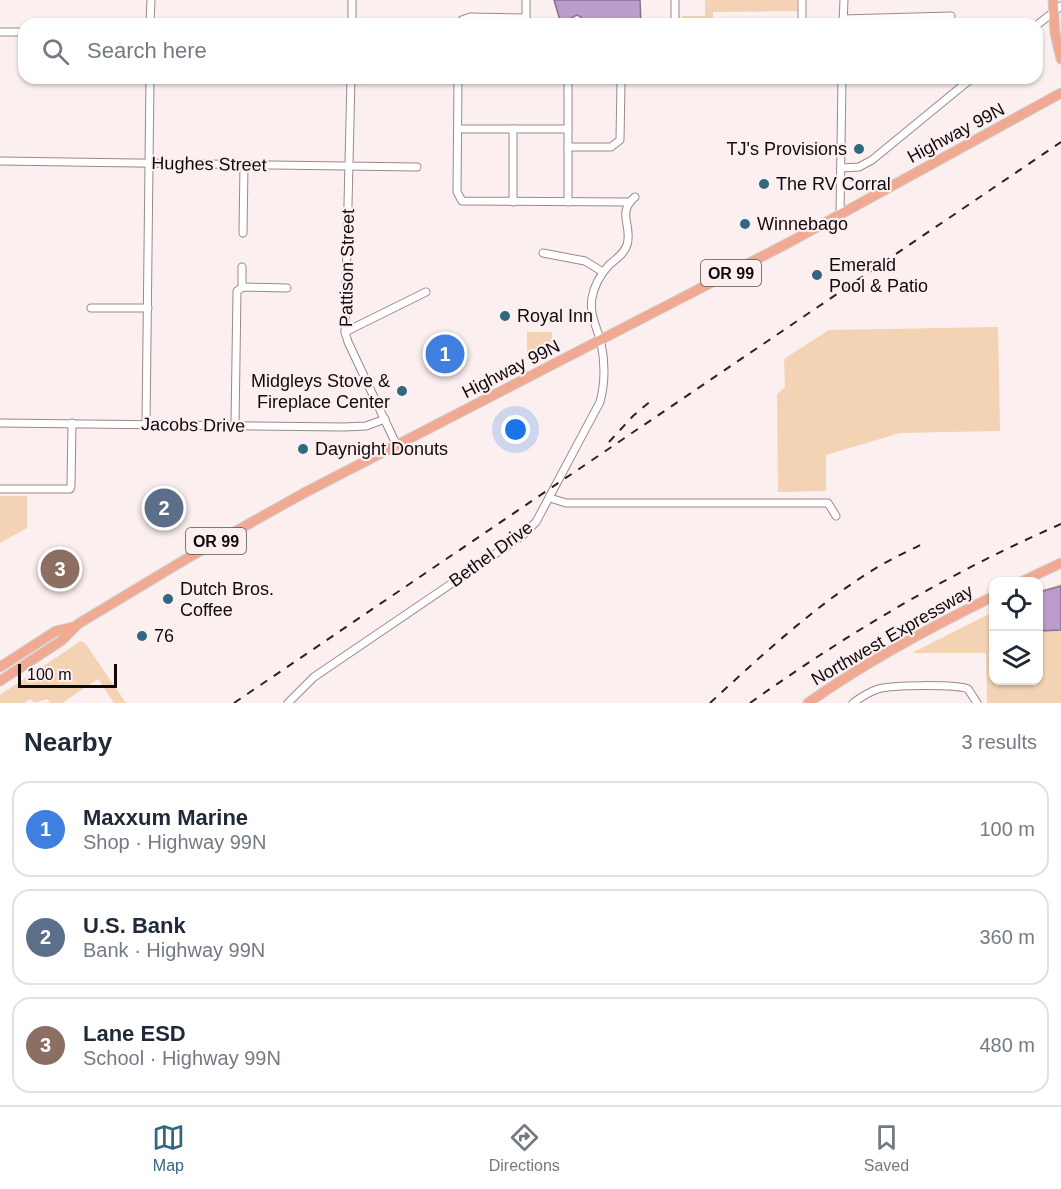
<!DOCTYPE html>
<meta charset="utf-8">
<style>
:root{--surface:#fff;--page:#f2f2f3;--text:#1f2937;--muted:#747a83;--line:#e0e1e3;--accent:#306882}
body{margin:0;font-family:Arial,sans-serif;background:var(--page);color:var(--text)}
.controls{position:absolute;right:18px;bottom:18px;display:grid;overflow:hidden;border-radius:12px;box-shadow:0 2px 4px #0004}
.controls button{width:54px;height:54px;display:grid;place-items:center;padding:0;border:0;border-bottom:2px solid var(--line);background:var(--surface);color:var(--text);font:30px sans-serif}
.scale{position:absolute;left:18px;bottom:15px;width:99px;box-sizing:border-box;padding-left:6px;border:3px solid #110a0b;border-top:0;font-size:16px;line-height:21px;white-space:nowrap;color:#110a0b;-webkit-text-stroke:4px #fceff0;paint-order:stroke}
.you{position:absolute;left:516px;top:430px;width:21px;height:21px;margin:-15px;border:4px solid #fff;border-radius:50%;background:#1a73e8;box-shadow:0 0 0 9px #1a73e833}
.badge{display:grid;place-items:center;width:39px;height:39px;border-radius:50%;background:var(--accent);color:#fff;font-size:20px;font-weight:700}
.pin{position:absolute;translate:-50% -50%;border:3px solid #fff;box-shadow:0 2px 6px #0006}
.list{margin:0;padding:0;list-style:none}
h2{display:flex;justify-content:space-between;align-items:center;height:78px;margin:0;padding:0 24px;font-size:26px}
h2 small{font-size:20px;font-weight:400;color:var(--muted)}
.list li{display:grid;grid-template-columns:39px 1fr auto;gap:18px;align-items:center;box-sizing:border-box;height:96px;margin:0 12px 12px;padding:0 12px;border:2px solid var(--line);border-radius:18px}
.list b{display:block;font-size:22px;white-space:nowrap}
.list p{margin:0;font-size:20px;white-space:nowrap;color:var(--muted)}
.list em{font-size:20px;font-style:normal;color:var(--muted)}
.icon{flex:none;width:33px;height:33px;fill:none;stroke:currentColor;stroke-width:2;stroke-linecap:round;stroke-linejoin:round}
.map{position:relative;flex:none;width:1061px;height:703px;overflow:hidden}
.search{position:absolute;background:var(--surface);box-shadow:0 2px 4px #0004;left:18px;right:18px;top:18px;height:66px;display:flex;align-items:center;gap:15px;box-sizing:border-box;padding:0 21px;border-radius:18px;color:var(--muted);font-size:22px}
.sheet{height:402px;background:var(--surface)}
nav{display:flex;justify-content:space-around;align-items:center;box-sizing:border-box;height:84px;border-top:2px solid var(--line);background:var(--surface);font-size:16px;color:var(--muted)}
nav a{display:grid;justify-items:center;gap:3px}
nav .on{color:var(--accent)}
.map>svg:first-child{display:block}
.green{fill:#f3d3b4}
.water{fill:#bb9cca;stroke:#887091;stroke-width:1.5}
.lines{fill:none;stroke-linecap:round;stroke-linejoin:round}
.minor-casing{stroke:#9c888a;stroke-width:9}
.major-casing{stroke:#cfcece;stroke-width:11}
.minor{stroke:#fff;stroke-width:7}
.major{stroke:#f1a992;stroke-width:9}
.rail{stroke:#2a2223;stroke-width:2;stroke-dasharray:8 8;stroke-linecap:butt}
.poi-dot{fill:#306882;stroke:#fceff0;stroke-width:2}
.labels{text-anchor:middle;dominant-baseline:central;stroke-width:4.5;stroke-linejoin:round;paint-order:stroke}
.shield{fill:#fceff0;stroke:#584f50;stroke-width:1.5}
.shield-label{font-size:16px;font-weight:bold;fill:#110a0b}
.street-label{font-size:18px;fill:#110a0b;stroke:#fceff0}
.poi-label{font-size:18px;fill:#110a0b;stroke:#fceff0;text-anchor:start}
</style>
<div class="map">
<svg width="1061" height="703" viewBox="0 0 1061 703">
<rect width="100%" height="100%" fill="#fceff0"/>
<g class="green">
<path d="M 705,0 L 797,0 L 797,11 L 713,12 L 713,24 L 682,24 L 682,16 L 705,16 Z"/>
<path d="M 998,327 L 1000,431 L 900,433 L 826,455 L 826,491 L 778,492 L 777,394 L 785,387 L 784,359 L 829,330 Z"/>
<path d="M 527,332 L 552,332 L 552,338 L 555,339 L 555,345 L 527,360 Z"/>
<path d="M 0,496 L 27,496 L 27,528 L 0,543 Z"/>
<path d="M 1061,584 L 1061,703 L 987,703 L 986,653 L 912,653 L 993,612 L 994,680 L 1038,680 L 1039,591 Z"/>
<path d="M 81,641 L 85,643 L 126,703 L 114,703 L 98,679 L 62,703 L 50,703 L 47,699 L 35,703 L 30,699 L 24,703 L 0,703 L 0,695 Z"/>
</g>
<g class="water">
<path d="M 554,0 L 640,0 L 641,24 L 582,24 L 581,17 L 577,15 L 571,18 L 570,24 L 561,24 Z"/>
<path d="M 1061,586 L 1061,630 L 1039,631 L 1039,592 Z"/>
</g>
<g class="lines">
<defs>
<g id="minor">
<path d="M 675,0 L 675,24"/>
<path d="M 843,19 L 951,16"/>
<path d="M 150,24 L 151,0"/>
<path d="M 352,24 L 352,0"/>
<path d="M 460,24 L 462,20 L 470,17 L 526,18"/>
<path d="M 526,24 L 526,0"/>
<path d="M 802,24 L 802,0"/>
<path d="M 843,24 L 844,0"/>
<path d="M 1037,25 L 1061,6"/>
<path d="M 0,32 L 24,32"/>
<path d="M 351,78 L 345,332 L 348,342 L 397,446"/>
<path d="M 458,78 L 457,192 L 462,201 L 629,202"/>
<path d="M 458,129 L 568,129"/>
<path d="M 568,147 L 611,147 L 620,140 L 621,83 L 620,78"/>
<path d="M 0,161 L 417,167"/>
<path d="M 841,168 L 859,167 L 872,160 L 972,78"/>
<path d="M 513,202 L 513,129"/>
<path d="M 568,202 L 568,78"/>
<path d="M 840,214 L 842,78"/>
<path d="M 243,233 L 244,165"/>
<path d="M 543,253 L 585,261 L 603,272"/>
<path d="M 242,267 L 242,287"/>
<path d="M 91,308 L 148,308"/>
<path d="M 345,332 L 426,292"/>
<path d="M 0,423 L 344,427 L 366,426 L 385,419"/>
<path d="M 146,424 L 150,78"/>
<path d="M 235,425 L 237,291 L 243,287 L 287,288"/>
<path d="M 0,489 L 70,489 L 71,486 L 72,423"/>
<path d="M 550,498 L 566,503 L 828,503 L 836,516"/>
<path d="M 288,703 L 314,677 L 523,535 L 536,522 L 600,402 C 605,383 605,362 601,343 C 597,327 589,314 592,298 C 594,286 601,274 609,265 C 616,259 624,254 627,245 C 633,226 616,213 635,197"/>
<path d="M 853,703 C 861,697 869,692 878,689 C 892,685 955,684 968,689 L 977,703"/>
</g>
<g id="major">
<path d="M 1053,0 L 1055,33 L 1061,59"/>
<path d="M 1021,582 L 1061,563"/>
<path d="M 0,667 L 56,631 L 73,627"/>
<path d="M 0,681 L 61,641 L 78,624 L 186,559 L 304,493 L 790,242 L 1061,93"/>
<path d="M 808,703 C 865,662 931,627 994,596"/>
</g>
</defs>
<use href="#minor" class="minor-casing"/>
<use href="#major" class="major-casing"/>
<use href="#minor" class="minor"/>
<use href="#major" class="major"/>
<g class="rail">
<path d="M 609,442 L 633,416 L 653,399"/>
<path d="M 234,703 L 1061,142"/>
<path d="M 710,703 C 763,654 819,602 881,565 C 895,557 909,551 922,544"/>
<path d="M 750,703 C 848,633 951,572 1061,524"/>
</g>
</g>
<g class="poi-dot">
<circle cx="859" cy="149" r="6"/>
<circle cx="764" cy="184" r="6"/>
<circle cx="745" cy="224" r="6"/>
<circle cx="817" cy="275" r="6"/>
<circle cx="505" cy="316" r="6"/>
<circle cx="402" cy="391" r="6"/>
<circle cx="303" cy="449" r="6"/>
<circle cx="168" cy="599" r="6"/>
<circle cx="142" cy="636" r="6"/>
</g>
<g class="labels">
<g class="shield">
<rect x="701" y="260" width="60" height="26" rx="4.5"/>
<rect x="186" y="528" width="60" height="26" rx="4.5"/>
</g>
<g class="shield-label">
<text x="731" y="273">OR 99</text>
<text x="216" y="541">OR 99</text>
</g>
<g class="street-label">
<text transform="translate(956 133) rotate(-28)">Highway 99N</text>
<text transform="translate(209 164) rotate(1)">Hughes Street</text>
<text transform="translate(347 268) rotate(-89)">Pattison Street</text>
<text transform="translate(511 369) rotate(-27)">Highway 99N</text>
<text transform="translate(193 425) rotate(1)">Jacobs Drive</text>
<text transform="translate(491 554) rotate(-36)">Bethel Drive</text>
<text transform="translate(892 635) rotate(-30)">Northwest Expressway</text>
</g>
<g class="poi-label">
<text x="847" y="149" text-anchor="end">TJ's Provisions</text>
<text x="776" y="184">The RV Corral</text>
<text x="757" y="224">Winnebago</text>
<text x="829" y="265">Emerald<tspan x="829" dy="21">Pool &amp; Patio</tspan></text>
<text x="517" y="316">Royal Inn</text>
<text x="390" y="381" text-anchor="end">Midgleys Stove &amp;<tspan x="390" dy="21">Fireplace Center</tspan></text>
<text x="315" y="449">Daynight Donuts</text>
<text x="180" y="589">Dutch Bros.<tspan x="180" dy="21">Coffee</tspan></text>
<text x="154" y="636">76</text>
</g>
</g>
</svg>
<div class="controls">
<button><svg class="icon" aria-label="locate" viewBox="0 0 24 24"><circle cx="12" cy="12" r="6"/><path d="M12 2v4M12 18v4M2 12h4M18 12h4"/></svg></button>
<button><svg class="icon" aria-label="layers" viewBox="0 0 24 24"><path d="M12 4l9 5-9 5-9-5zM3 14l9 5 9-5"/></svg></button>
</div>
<div class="scale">100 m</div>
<div class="you"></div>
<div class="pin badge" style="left:445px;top:354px;background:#3f7fe0">1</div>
<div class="pin badge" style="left:164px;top:508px;background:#5c6f8a">2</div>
<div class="pin badge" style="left:60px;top:569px;background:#8d6e63">3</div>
<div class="search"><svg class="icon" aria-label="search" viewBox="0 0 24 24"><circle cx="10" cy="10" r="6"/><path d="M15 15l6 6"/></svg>Search here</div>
</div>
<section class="sheet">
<h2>Nearby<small>3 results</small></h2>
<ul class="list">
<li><span class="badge" style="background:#3f7fe0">1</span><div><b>Maxxum Marine</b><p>Shop · Highway 99N</p></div><em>100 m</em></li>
<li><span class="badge" style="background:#5c6f8a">2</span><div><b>U.S. Bank</b><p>Bank · Highway 99N</p></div><em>360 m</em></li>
<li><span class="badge" style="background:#8d6e63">3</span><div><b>Lane ESD</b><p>School · Highway 99N</p></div><em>480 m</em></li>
</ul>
</section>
<nav>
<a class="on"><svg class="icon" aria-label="map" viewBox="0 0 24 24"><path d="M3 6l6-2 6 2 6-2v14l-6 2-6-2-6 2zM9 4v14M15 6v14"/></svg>Map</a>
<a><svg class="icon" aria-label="directions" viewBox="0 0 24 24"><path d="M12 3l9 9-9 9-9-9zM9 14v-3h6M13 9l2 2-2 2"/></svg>Directions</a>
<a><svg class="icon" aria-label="saved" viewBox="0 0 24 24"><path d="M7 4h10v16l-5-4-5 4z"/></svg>Saved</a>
</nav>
